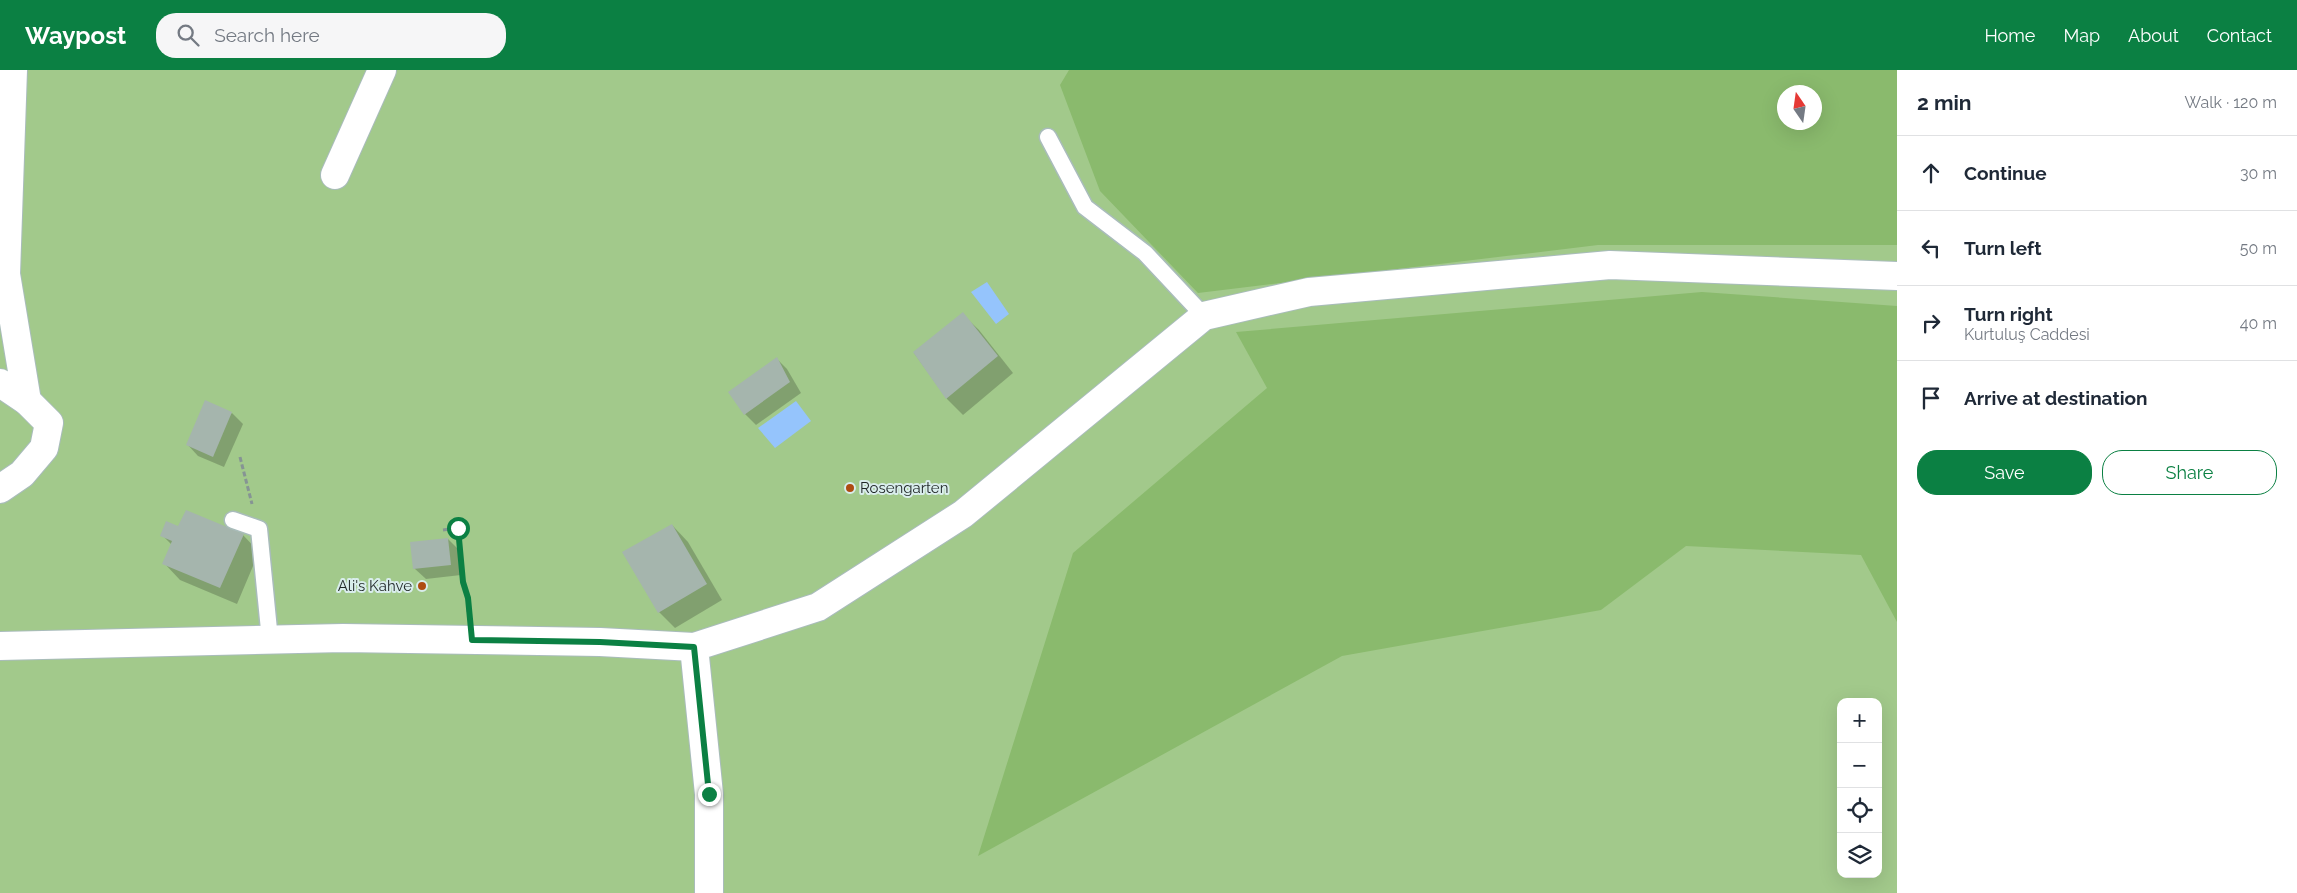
<!DOCTYPE html>
<meta charset="utf-8">
<style>
:root{--surface:#fff;--page:#f6f6f7;--text:#1f2937;--muted:#747a83;--line:#e0e1e3;--accent:#0b8043}
body{margin:0;font-family:Raleway,sans-serif;background:var(--page);color:var(--text)}
.controls{position:absolute;right:15px;bottom:15px;display:grid;overflow:hidden;border-radius:10px;box-shadow:0 5px 20px #0002}
.controls button{width:45px;height:45px;display:grid;place-items:center;padding:0;border:0;border-bottom:1px solid var(--line);background:var(--surface);color:var(--text);font:25px sans-serif}
.compass{position:absolute;left:1777px;top:15px;width:45px;height:45px;border-radius:50%;background:var(--surface);box-shadow:0 5px 20px #0002;rotate:347deg}
.stop{position:absolute;width:15px;height:15px;margin:-11px;border:4px solid #0b8043;border-radius:50%;background:#fff}
.stop.end{background:#0b8043;border-color:#fff;box-shadow:0 1px 5px #0008}
.list{margin:0;padding:0;list-style:none}
h2{display:flex;justify-content:space-between;align-items:center;height:65px;margin:0;padding:0 20px;font-size:21px}
h2 small{font-size:16px;font-weight:400;color:var(--muted)}
.list li{display:grid;grid-template-columns:32px 1fr auto;gap:15px;align-items:center;box-sizing:border-box;height:75px;padding:0 20px;border-top:1px solid var(--line)}
.list b{display:block;font-size:19px;white-space:nowrap}
.list p{margin:0;font-size:16px;white-space:nowrap;color:var(--muted)}
.list em{font-size:16px;font-style:normal;color:var(--muted)}
.actions{display:flex;gap:10px;padding:15px 20px}
.actions a{flex:1;padding:11px 0;border:1px solid var(--accent);border-radius:20px;text-align:center;font-size:18px;color:var(--accent)}
.actions .main{background:var(--accent);color:#fff}
.icon{flex:none;width:28px;height:28px;fill:none;stroke:currentColor;stroke-width:2;stroke-linecap:round;stroke-linejoin:round}
.map{position:relative;flex:none;width:1897px;height:823px;overflow:hidden}
header{display:flex;align-items:center;gap:30px;box-sizing:border-box;height:70px;padding:0 25px;background:var(--accent);color:#fff}
header strong{font-size:24px}
nav{display:flex;gap:28px;margin-inline-start:auto;font-size:18px}
.search{width:350px;height:45px;background:var(--page);display:flex;align-items:center;gap:12px;box-sizing:border-box;padding:0 18px;border-radius:20px;color:var(--muted);font-size:19px}
main{display:flex}
aside{flex:1;background:var(--surface)}
.map>svg:first-child{display:block}
.green{fill:#a2c98b;fill-rule:evenodd}
.forest{fill:#8aba6d;fill-rule:evenodd}
.water{fill:#95c4fc}
.shadow{fill:#0003}
.building{fill:#a5b5ad}
.lines{fill:none;stroke-linecap:round;stroke-linejoin:round}
.service-casing{stroke:#a9bcbb;stroke-width:19}
.minor-casing{stroke:#a9bcbb;stroke-width:30}
.tertiary-casing{stroke:#a9bcbb;stroke-width:30}
.path{stroke:#869494;stroke-width:3;stroke-dasharray:5 2.5;stroke-linecap:butt}
.service{stroke:#fff;stroke-width:16}
.minor{stroke:#fff;stroke-width:28}
.tertiary{stroke:#fff;stroke-width:28}
.route{stroke:#0b8043;stroke-width:6}
.poi-dot{fill:#ae4c12;stroke:#d9edec;stroke-width:2}
.labels{text-anchor:middle;dominant-baseline:central;stroke-width:4;stroke-linejoin:round;paint-order:stroke}
.poi-label{font-size:15px;fill:#1f2626;stroke:#d9edec;text-anchor:start}
</style>
<header>
<strong>Waypost</strong>
<div class="search"><svg class="icon" aria-label="search" viewBox="0 0 24 24"><circle cx="10" cy="10" r="6"/><path d="M15 15l6 6"/></svg>Search here</div>
<nav><a>Home</a><a>Map</a><a>About</a><a>Contact</a></nav>
</header>
<main>
<div class="map">
<svg width="1897" height="823" viewBox="0 0 1897 823">
<rect width="100%" height="100%" fill="#d9edec"/>
<path class="green" d="M 0,0 L 1897,0 L 1897,823 L 0,823 ZM 1784,22 L 1814,22 L 1814,52 L 1784,52 ZM 1841,632 L 1878,632 L 1878,804 L 1841,804 Z"/>
<g class="forest">
<path d="M 1069,0 L 1897,0 L 1897,175 L 1598,175 L 1198,223 L 1100,121 L 1060,15 ZM 1784,22 L 1814,22 L 1814,52 L 1784,52 Z"/>
<path d="M 1702,222 L 1897,236 L 1897,552 L 1861,485 L 1686,476 L 1601,540 L 1342,586 L 978,786 L 1073,483 L 1267,318 L 1236,262 Z"/>
</g>
<g class="water">
<path d="M 987,212 L 1009,244 L 996,254 L 971,222 Z"/>
<path d="M 796,331 L 811,351 L 775,378 L 758,358 Z"/>
</g>
<g class="shadow">
<path d="M 962,244 L 979,260 L 1013,303 L 963,345 L 947,329 L 914,283 Z"/>
<path d="M 776,288 L 787,299 L 801,323 L 756,355 L 745,344 Z"/>
<path d="M 232,343 L 243,354 L 224,397 L 198,386 L 187,374 Z"/>
<path d="M 672,455 L 688,472 L 722,530 L 675,558 L 659,542 Z"/>
<path d="M 179,457 L 243,465 L 259,482 L 237,534 L 180,510 L 164,493 L 172,475 L 162,465 Z"/>
<path d="M 448,469 L 459,480 L 461,505 L 426,509 L 414,498 Z"/>
</g>
<g class="building">
<path d="M 963,242 L 998,286 L 946,329 L 913,282 Z"/>
<path d="M 777,287 L 790,312 L 744,345 L 728,322 Z"/>
<path d="M 205,330 L 232,342 L 213,387 L 186,375 Z"/>
<path d="M 186,440 L 244,464 L 220,518 L 162,494 L 172,471 L 160,466 L 166,451 L 178,456 Z"/>
<path d="M 672,454 L 707,514 L 658,543 L 622,482 Z"/>
<path d="M 448,468 L 451,495 L 413,499 L 410,472 Z"/>
</g>
<g class="lines">
<defs>
<g id="service">
<path d="M 1048,67 L 1085,137 L 1145,183 L 1204,246"/>
<path d="M 233,450 L 259,459 L 270,570"/>
</g>
<g id="minor">
<path d="M 13,0 L 6,204 L 27,331"/>
<path d="M 335,105 L 382,0"/>
<path d="M 0,313 L 27,331 L 49,353 L 44,378 L 22,404 L 0,419"/>
<path d="M 0,576 L 343,568 L 600,572 L 694,577"/>
</g>
<path id="tertiary" d="M 709,823 L 709,724 L 694,577 L 818,537 L 963,444 L 1204,246 L 1309,222 L 1610,195 L 1897,206"/>
</defs>
<use href="#service" class="service-casing"/>
<use href="#minor" class="minor-casing"/>
<use href="#tertiary" class="tertiary-casing"/>
<g class="path">
<path d="M 240,387 L 252,434"/>
<path d="M 443,460 L 458,458 L 463,512 L 468,528 L 468,542"/>
</g>
<use href="#service" class="service"/>
<use href="#minor" class="minor"/>
<use href="#tertiary" class="tertiary"/>
</g>
<g class="lines">
<path class="route" d="M 458,458 L 463,512 L 468,528 L 472,570 L 600,572 L 694,577 L 709,724"/>
</g>
<g class="poi-dot">
<circle cx="850" cy="418" r="5"/>
<circle cx="422" cy="516" r="5"/>
</g>
<g class="labels">
<g class="poi-label">
<text x="860" y="418">Rosengarten</text>
<text x="412" y="516" text-anchor="end">Ali's Kahve</text>
</g>
</g>
</svg>
<div class="controls">
<button>+</button>
<button>−</button>
<button><svg class="icon" aria-label="locate" viewBox="0 0 24 24"><circle cx="12" cy="12" r="6"/><path d="M12 2v4M12 18v4M2 12h4M18 12h4"/></svg></button>
<button><svg class="icon" aria-label="layers" viewBox="0 0 24 24"><path d="M12 4l9 5-9 5-9-5zM3 14l9 5 9-5"/></svg></button>
</div>
<svg class="compass" viewBox="-18 -18 36 36"><path d="M0-13l5 13h-10z" fill="#e53935"/><path d="M0 13l5-13h-10z" fill="#747a83"/></svg>
<div class="stop" style="left:458px;top:458px"></div>
<div class="stop end" style="left:709px;top:724px"></div>
</div>
<aside>
<h2>2 min<small>Walk · 120 m</small></h2>
<ul class="list">
<li><svg class="icon" aria-label="ahead" viewBox="0 0 24 24"><path d="M12 20V5M6 11l6-6 6 6"/></svg><div><b>Continue</b></div><em>30 m</em></li>
<li><svg class="icon" aria-label="left" viewBox="0 0 24 24"><path d="M17 20v-9H6M10 6l-5 5 5 5"/></svg><div><b>Turn left</b></div><em>50 m</em></li>
<li><svg class="icon" aria-label="right" viewBox="0 0 24 24"><path d="M7 20v-9h11M14 6l5 5-5 5"/></svg><div><b>Turn right</b><p>Kurtuluş Caddesi</p></div><em>40 m</em></li>
<li><svg class="icon" aria-label="arrive" viewBox="0 0 24 24"><path d="M6 21V4h12l-3 4 3 4H6"/></svg><div><b>Arrive at destination</b></div></li>
</ul>
<div class="actions"><a class="main">Save</a><a>Share</a></div>
</aside>
</main>
